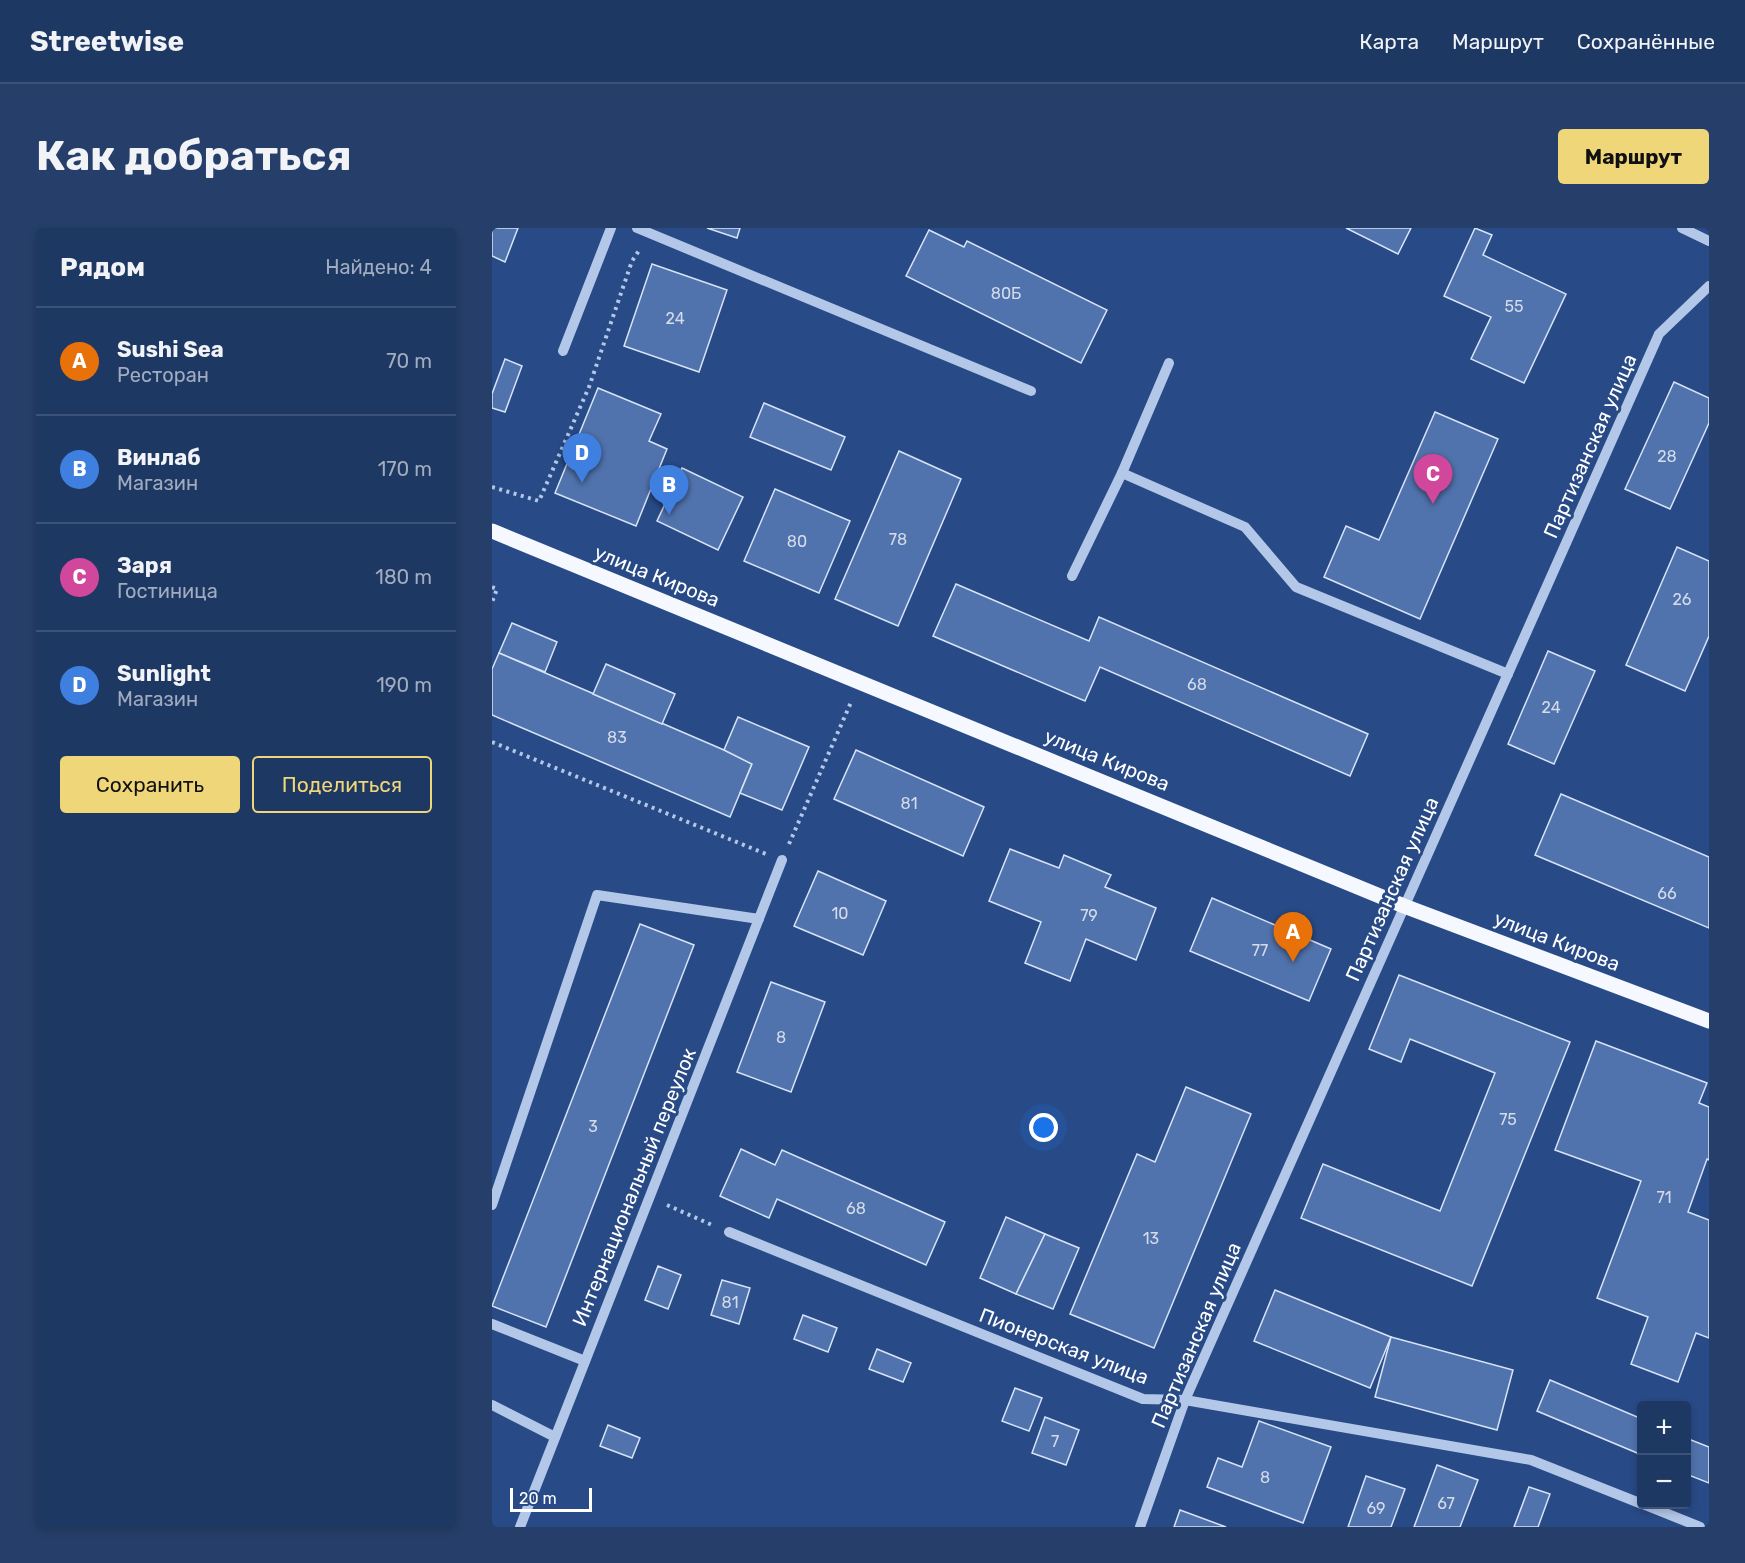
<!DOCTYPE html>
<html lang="ru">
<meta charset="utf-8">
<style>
:root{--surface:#1e3864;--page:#263f6a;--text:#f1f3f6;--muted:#a1acbf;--line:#3c5278;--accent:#efd679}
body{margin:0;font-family:Rubik,sans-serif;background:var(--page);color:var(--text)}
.controls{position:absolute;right:18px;bottom:18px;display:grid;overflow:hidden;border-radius:6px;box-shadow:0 3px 9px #0003}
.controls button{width:54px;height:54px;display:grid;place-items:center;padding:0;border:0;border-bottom:2px solid var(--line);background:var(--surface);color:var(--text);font:30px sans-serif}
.scale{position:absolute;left:18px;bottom:15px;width:82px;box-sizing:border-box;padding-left:6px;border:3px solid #fff;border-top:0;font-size:16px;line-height:21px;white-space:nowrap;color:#fff;-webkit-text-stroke:4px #284a86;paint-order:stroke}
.you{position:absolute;left:552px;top:900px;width:21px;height:21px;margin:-15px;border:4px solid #fff;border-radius:50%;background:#1a73e8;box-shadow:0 0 0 9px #1a73e833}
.badge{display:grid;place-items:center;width:39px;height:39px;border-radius:50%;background:var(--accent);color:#fff;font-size:20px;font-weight:700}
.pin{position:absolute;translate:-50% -50px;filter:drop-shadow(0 2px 3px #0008)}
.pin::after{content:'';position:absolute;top:32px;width:21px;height:18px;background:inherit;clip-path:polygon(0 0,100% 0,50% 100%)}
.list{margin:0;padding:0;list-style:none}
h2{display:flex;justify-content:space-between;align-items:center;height:78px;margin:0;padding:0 24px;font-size:26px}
h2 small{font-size:20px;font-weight:400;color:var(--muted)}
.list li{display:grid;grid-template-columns:39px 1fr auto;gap:18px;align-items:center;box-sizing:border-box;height:108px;padding:0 24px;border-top:2px solid var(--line)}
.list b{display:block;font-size:22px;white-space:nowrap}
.list p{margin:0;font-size:20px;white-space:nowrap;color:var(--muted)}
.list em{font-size:20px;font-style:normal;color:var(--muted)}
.actions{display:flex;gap:12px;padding:18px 24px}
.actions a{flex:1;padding:14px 0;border:2px solid var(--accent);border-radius:6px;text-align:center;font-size:21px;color:var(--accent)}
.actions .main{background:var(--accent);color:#111}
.map{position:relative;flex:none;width:1217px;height:1299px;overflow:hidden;border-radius:6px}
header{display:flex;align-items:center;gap:36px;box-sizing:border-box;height:84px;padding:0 30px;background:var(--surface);border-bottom:2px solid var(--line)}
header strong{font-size:28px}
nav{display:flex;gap:33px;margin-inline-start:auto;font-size:21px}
.intro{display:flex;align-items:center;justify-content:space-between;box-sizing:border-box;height:144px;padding:0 36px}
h1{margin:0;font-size:42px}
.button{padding:15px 27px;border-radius:6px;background:var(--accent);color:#111;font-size:21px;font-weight:700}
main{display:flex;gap:36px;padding:0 36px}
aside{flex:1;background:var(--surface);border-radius:6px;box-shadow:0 3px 9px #0003}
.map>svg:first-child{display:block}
.building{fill:#5173ad;stroke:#d7e3f6;stroke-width:1.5}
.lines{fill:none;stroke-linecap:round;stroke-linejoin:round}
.path{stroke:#b3c7e8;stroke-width:4;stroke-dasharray:3 4.5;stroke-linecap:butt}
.minor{stroke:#b3c7e8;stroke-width:10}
.major{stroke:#f5f8fe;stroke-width:15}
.labels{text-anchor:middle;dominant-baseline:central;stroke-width:6;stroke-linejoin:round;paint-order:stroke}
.number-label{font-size:16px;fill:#d4dcea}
.street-label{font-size:20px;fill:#fff;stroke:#284a86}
</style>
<header>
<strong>Streetwise</strong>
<nav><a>Карта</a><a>Маршрут</a><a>Сохранённые</a></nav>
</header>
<div class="intro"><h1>Как добраться</h1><a class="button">Маршрут</a></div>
<main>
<aside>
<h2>Рядом<small>Найдено: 4</small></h2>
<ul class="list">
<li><span class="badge" style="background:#e8710a">A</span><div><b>Sushi Sea</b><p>Ресторан</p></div><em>70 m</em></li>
<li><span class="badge" style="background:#3f7fe0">B</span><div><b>Винлаб</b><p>Магазин</p></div><em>170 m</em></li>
<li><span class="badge" style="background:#d1479c">C</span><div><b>Заря</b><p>Гостиница</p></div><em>180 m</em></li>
<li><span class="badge" style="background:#3f7fe0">D</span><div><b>Sunlight</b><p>Магазин</p></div><em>190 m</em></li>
</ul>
<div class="actions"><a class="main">Сохранить</a><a>Поделиться</a></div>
</aside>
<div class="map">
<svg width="1217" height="1299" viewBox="0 0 1217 1299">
<rect width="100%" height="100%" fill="#284a86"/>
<g class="building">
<path d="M 0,0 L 26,0 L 13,34 L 0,28 Z"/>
<path d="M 215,0 L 248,0 L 245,10 Z"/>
<path d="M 854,0 L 919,0 L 906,26 Z"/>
<path d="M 983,0 L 1000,7 L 991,27 L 1074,66 L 1032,155 L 979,131 L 999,89 L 952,68 Z"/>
<path d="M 437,2 L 472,19 L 475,13 L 615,82 L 589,135 L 414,48 Z"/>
<path d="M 160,36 L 235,62 L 207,144 L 132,118 Z"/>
<path d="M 13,131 L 30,138 L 13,184 L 0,180 L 0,166 Z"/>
<path d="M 1182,154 L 1217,170 L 1217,195 L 1178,281 L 1133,261 Z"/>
<path d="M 106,160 L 169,186 L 157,213 L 175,221 L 144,298 L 63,265 Z"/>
<path d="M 272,175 L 353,209 L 339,242 L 258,209 Z"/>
<path d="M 943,184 L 1006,211 L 928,391 L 832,349 L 854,298 L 887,312 Z"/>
<path d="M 407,223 L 469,251 L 406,398 L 343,371 Z"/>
<path d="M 190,240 L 251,269 L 226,322 L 165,293 Z"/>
<path d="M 283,261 L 358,293 L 327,365 L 252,333 Z"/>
<path d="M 1185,319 L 1217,333 L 1217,408 L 1193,463 L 1134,437 Z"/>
<path d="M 464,356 L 597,413 L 607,389 L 876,506 L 858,548 L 608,439 L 593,473 L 441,408 Z"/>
<path d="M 20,395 L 65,414 L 53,444 L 7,425 Z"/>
<path d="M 1056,423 L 1103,443 L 1062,536 L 1016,516 Z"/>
<path d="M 7,425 L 232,522 L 260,536 L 238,589 L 0,487 L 0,441 Z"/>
<path d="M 114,436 L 183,466 L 170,496 L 101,466 Z"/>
<path d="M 246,489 L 317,519 L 290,582 L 248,565 L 260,536 L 232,522 Z"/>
<path d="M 364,522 L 492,579 L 471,628 L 342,571 Z"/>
<path d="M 1069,566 L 1217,629 L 1217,700 L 1043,627 Z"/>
<path d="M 518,621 L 567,640 L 572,627 L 619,647 L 613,659 L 664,680 L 644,732 L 594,711 L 578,753 L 533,735 L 549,694 L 497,673 Z"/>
<path d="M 326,643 L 394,673 L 371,727 L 302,698 Z"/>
<path d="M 720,670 L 839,721 L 817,773 L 698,723 Z"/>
<path d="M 148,696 L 202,717 L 54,1099 L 0,1078 Z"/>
<path d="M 907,747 L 1078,814 L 980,1058 L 809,990 L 831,936 L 948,983 L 1003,845 L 918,811 L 909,834 L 877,821 Z"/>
<path d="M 279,754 L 333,774 L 299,864 L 245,844 Z"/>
<path d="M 1104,813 L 1215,855 L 1207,875 L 1217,879 L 1217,932 L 1215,931 L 1196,984 L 1217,992 L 1217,1110 L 1204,1105 L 1186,1154 L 1139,1136 L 1156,1089 L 1105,1070 L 1149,953 L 1063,922 Z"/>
<path d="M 694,859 L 759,886 L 662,1120 L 578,1086 L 645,926 L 663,934 Z"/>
<path d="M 249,921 L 283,937 L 290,922 L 453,994 L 434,1037 L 285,971 L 277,990 L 228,968 Z"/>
<path d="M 514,989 L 553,1006 L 524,1066 L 488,1050 Z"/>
<path d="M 553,1006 L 587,1020 L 561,1081 L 524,1066 Z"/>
<path d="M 166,1038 L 189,1047 L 176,1081 L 153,1072 Z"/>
<path d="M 230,1052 L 258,1060 L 247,1096 L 219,1087 Z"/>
<path d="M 783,1062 L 899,1109 L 878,1160 L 762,1113 Z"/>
<path d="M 311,1087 L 345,1100 L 336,1124 L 302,1111 Z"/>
<path d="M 899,1109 L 1021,1142 L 1005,1202 L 883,1169 Z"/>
<path d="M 385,1121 L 419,1135 L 411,1154 L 377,1141 Z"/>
<path d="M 1058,1152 L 1150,1191 L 1150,1227 L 1045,1183 Z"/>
<path d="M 523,1160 L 550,1170 L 537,1203 L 510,1193 Z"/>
<path d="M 553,1189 L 587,1202 L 574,1237 L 540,1225 Z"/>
<path d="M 767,1193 L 839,1219 L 811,1295 L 715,1259 L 726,1230 L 750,1239 Z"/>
<path d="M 116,1197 L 148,1210 L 140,1230 L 108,1218 Z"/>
<path d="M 1194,1210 L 1217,1219 L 1217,1255 L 1194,1246 Z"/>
<path d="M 945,1237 L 986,1252 L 968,1299 L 922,1299 Z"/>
<path d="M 874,1248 L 913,1261 L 899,1299 L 856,1299 Z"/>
<path d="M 1037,1259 L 1058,1266 L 1046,1299 L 1022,1299 Z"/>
<path d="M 688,1282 L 734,1299 L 682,1299 Z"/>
</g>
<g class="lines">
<g class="path">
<path d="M 0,259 L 47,273 L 97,159 L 140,33 L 148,21"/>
<path d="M 0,359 L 5,361 L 0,374"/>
<path d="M 0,514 L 274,626"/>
<path d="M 297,616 L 360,472"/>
<path d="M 175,977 L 220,997"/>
</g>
<g class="minor">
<path d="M 145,0 L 539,163"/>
<path d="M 1190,0 L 1217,13"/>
<path d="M 71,123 L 119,0"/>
<path d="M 630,245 L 753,299 L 804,359 L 1016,446"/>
<path d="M 580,348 L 630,245 L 677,135"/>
<path d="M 0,977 L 105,667 L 267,691"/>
<path d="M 237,1004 L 651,1171 L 693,1172 L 1039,1232 L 1150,1276"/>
<path d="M 0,1096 L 93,1133"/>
<path d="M 0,1177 L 63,1209"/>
<path d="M 1151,1276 L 1208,1299"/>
<path d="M 28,1299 L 290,632"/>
<path d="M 648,1299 L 693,1172 L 1167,106 L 1217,58"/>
</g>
<path class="major" d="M 0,303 L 912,678 L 1217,793"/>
</g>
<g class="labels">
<g class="number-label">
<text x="514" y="65">80Б</text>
<text x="1022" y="78">55</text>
<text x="183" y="90">24</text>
<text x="1175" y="228">28</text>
<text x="406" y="311">78</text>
<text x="305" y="313">80</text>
<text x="1190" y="371">26</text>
<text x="705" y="456">68</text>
<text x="1059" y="479">24</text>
<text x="125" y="509">83</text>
<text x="417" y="575">81</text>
<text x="1175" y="665">66</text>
<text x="348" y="685">10</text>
<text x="597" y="687">79</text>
<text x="768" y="722">77</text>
<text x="289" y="809">8</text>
<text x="1016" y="891">75</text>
<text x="101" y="898">3</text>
<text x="1172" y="969">71</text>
<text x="364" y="980">68</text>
<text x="659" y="1010">13</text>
<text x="238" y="1074">81</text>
<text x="563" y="1213">7</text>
<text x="773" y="1249">8</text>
<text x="954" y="1275">67</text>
<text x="884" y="1280">69</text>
</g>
<g class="street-label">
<text transform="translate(1098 218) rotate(-66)">Партизанская улица</text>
<text transform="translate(165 348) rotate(22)">улица Кирова</text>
<text transform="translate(615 532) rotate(22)">улица Кирова</text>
<text transform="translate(900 661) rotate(-66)">Партизанская улица</text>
<text transform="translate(1065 713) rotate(21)">улица Кирова</text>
<text transform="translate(142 959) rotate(-68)">Интернациональный переулок</text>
<text transform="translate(704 1107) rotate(-67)">Партизанская улица</text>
<text transform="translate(572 1118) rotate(21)">Пионерская улица</text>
</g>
</g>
</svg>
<div class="controls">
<button>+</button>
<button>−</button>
</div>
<div class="scale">20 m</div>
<div class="you"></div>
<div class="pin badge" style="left:801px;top:734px;background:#e8710a">A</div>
<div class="pin badge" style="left:177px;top:287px;background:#3f7fe0">B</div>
<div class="pin badge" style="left:941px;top:276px;background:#d1479c">C</div>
<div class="pin badge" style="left:90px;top:255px;background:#3f7fe0">D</div>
</div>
</main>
